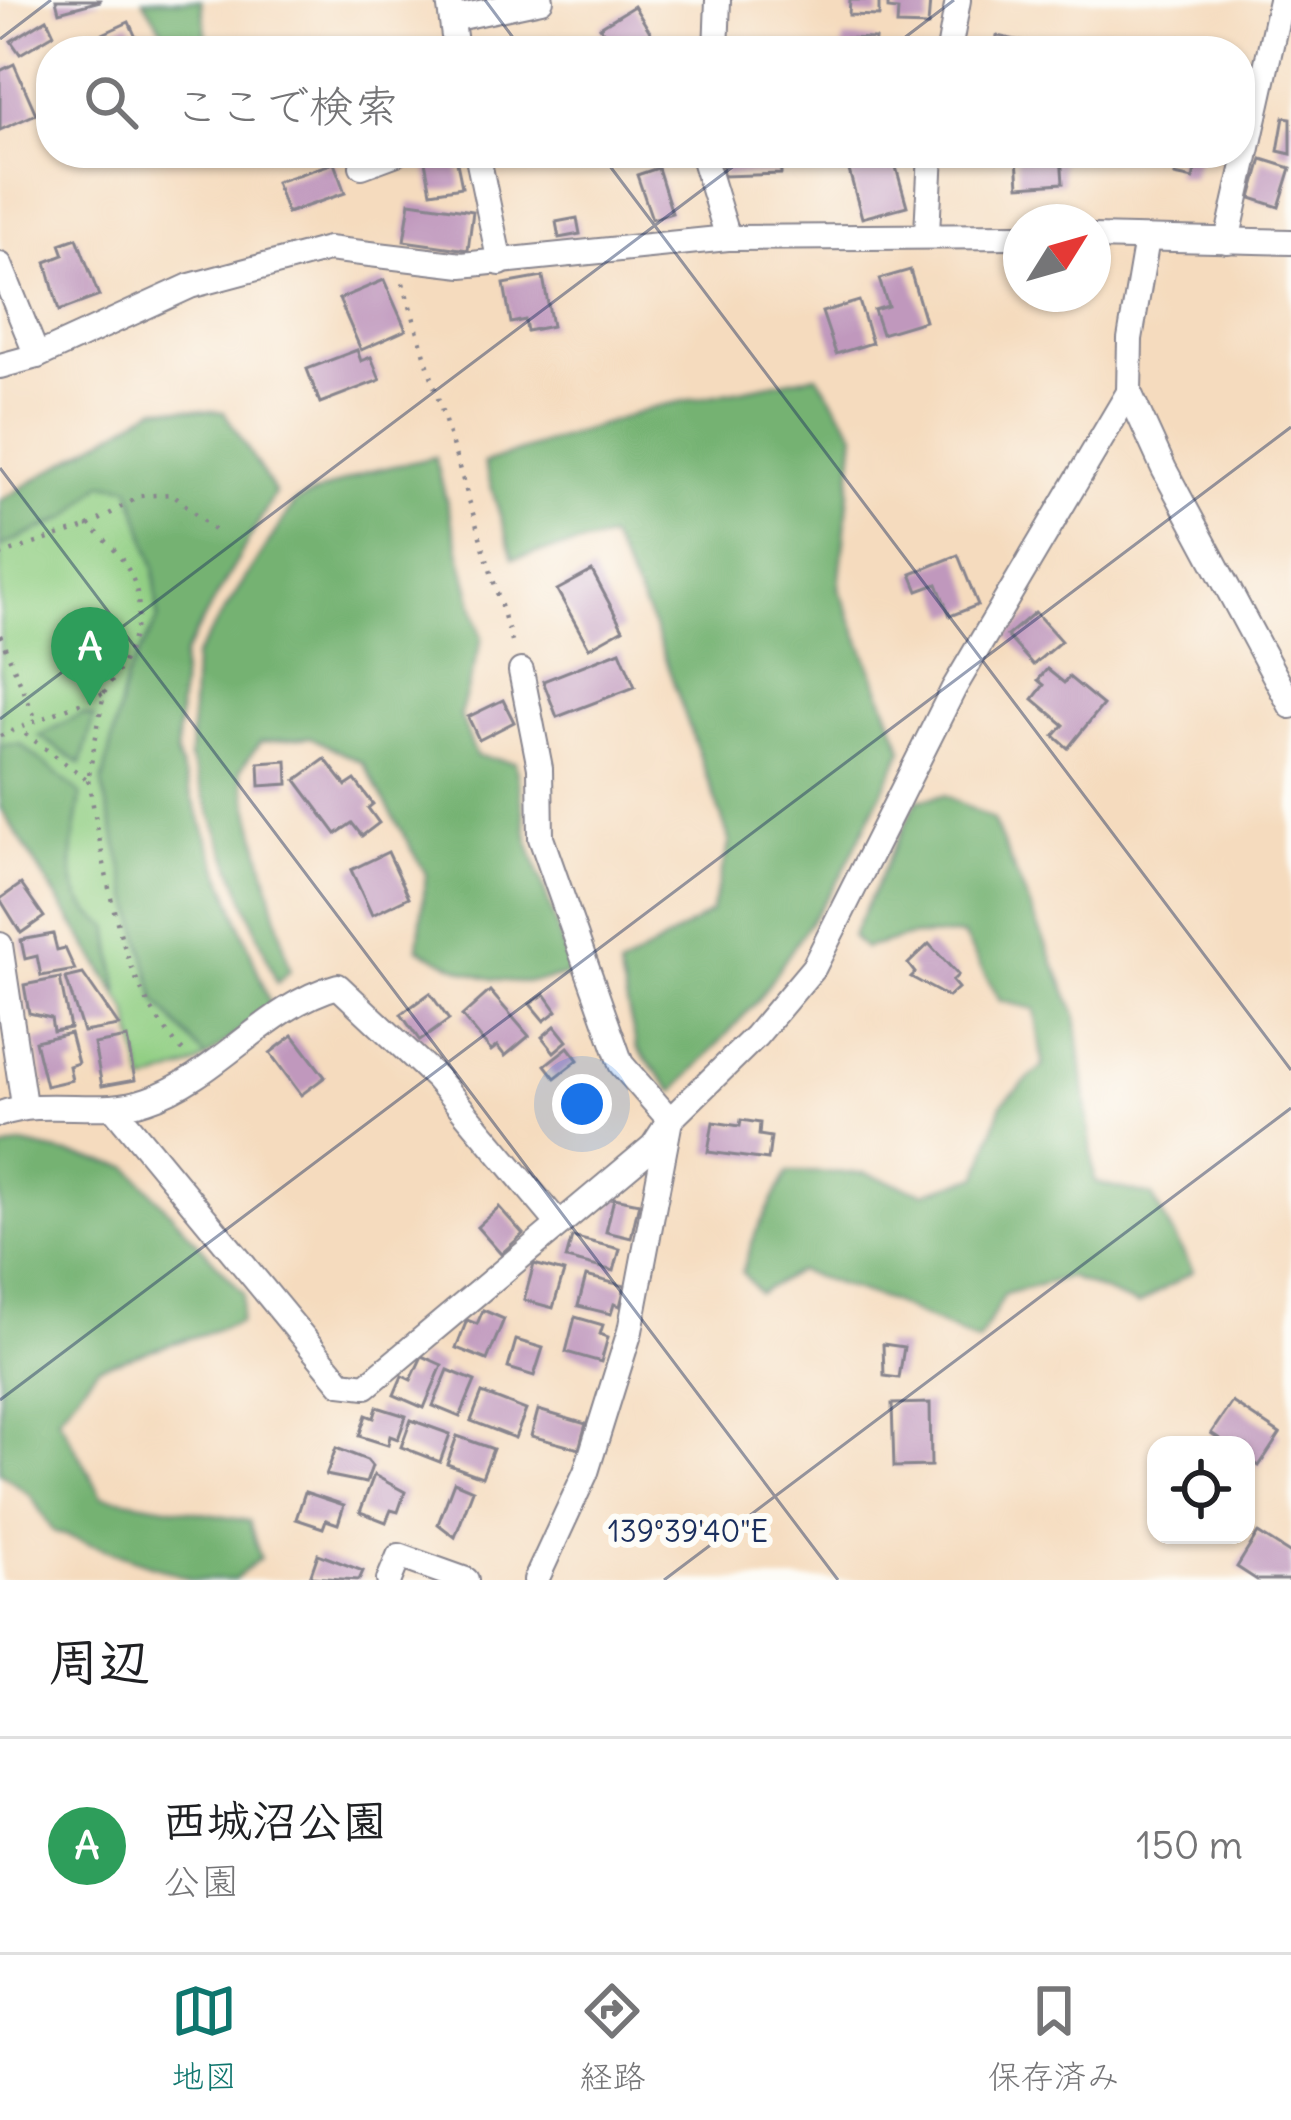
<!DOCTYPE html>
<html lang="ja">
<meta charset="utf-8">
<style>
:root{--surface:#fff;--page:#f2f2f2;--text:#202124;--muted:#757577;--line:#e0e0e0;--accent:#0f766e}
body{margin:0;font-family:Delius,"Klee One",sans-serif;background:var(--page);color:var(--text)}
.controls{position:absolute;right:36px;bottom:36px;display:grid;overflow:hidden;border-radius:24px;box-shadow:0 3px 9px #0004}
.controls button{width:108px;height:108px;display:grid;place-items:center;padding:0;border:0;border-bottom:3px solid var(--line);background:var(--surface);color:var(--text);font:60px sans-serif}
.compass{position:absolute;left:1003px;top:204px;width:108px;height:108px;border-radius:50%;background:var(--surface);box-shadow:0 3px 9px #0004;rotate:53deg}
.you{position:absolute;left:582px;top:1104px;width:42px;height:42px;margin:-30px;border:9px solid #fff;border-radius:50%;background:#1a73e8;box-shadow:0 0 0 18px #1a73e833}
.badge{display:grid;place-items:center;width:78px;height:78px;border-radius:50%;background:var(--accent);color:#fff;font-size:39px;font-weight:700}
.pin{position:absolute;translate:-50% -99px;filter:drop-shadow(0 3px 6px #0008)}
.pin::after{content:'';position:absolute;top:63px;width:42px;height:36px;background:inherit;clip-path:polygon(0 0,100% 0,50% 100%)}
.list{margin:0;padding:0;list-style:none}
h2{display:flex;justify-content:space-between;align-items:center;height:156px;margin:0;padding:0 48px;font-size:51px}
h2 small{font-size:39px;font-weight:400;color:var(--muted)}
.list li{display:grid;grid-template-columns:78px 1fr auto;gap:36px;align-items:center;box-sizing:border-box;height:216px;padding:0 48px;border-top:3px solid var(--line)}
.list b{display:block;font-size:45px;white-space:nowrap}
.list p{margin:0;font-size:39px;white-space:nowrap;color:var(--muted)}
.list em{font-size:39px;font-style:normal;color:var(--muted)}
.icon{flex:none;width:66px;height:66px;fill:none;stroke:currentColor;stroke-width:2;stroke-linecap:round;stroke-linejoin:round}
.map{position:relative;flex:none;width:1291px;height:1580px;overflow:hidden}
.search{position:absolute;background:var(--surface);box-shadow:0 3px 9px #0004;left:36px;right:36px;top:36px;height:132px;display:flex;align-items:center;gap:30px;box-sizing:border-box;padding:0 42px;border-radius:48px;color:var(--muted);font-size:45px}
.sheet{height:372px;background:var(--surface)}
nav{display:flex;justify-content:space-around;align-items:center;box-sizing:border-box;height:168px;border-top:3px solid var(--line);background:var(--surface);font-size:33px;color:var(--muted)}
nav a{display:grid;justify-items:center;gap:6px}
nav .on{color:var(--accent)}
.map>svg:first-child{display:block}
.green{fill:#92cf84;stroke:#567f71;stroke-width:3}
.forest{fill:#75b272;stroke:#487068;stroke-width:3}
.building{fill:#c098bd}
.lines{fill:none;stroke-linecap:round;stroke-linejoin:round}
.minor-casing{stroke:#88858e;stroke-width:28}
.path{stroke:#88858e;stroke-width:4.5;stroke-dasharray:3 9;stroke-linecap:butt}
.minor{stroke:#fff;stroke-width:24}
.ticks{fill:none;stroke:#1b2f5e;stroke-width:3;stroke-opacity:0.45}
.ticks-label{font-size:30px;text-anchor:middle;fill:#1b2f5e;stroke:#fdfcf7;stroke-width:12;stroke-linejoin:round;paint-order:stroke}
</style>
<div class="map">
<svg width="1291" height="1580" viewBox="0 0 1291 1580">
<rect width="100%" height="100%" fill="#fdfcf7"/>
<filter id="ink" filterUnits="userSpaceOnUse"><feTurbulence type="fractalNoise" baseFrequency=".00833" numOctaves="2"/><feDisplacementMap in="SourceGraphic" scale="24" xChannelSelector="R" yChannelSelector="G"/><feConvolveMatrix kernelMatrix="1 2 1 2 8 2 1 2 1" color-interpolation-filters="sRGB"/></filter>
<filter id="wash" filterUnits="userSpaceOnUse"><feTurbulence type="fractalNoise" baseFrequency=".004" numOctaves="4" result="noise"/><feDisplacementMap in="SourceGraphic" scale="48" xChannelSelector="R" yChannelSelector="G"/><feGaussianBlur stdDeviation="2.7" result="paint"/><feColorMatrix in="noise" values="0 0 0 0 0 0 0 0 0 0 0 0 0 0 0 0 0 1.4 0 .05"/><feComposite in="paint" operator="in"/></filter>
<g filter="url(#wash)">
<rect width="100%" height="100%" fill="#f5dbbe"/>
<path class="green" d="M 157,407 L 224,412 L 275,493 L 183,656 L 176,755 L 271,1007 L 198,1064 L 144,1084 L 129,1013 L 0,807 L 0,501 Z"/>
<g class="forest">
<path d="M 143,0 L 201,0 L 208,46 L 175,50 Z"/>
<path d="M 817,375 L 855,433 L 839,588 L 903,749 L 842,874 L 758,1000 L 674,1092 L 637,1048 L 619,969 L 711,912 L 730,841 L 653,625 L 610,538 L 513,558 L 484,463 L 659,406 Z"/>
<path d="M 157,407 L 224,412 L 275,493 L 183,656 L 176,755 L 271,1007 L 206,1058 L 156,1001 L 102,785 L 126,678 L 158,619 L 154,566 L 130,487 L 103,483 L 69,517 L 0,547 L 0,501 Z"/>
<path d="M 435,457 L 482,639 L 460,715 L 476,756 L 515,762 L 529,844 L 572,973 C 515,994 468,976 418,948 L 426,874 L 363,763 L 310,737 L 260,742 L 240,770 L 290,970 L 277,983 L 190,760 L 194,658 L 295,502 L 367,472 Z"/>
<path d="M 81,714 L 94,717 L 81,764 L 39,736 Z"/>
<path d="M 21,744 L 81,794 C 74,846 55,897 109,926 L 119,995 L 0,807 L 0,745 Z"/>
<path d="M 945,795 L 993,820 L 1076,1015 L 1095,1182 L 1152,1196 L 1193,1271 L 1138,1305 L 1069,1277 L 1005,1294 L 978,1342 L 889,1301 L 798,1271 L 759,1293 L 742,1272 L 756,1232 L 788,1172 L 865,1173 L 924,1193 L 979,1176 L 1002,1103 L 1043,1066 L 1035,1009 L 1000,1001 L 963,935 L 911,936 L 864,948 L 852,936 L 917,800 Z"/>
<path d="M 22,1144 L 129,1167 L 244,1294 L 240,1322 L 98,1367 L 58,1417 L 102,1496 L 249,1521 L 260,1558 L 234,1580 L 194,1580 L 53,1531 L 31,1496 L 0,1472 L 0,1150 Z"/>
</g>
<g id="blocks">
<g class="building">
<path d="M 56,0 L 100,0 L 100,1 L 59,12 Z"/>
<path d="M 850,0 L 879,0 L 879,16 L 849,15 Z"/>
<path d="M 888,0 L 930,0 L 928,26 L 897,25 L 898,10 L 888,9 Z"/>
<path d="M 634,6 L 652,35 L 648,38 L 656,51 L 616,51 L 600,27 Z"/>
<path d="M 47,19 L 54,34 L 20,54 L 11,41 Z"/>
<path d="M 129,22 L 142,51 L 97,51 L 92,39 Z"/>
<path d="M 997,36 L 1059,49 L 1059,51 L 994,51 Z"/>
<path d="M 843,38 L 875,39 L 874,51 L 842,51 Z"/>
<path d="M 14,64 L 36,114 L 0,130 L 0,71 Z"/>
<path d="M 1284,117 L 1291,118 L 1291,154 L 1278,151 Z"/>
<path d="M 455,153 L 462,187 L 431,192 L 424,156 Z"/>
<path d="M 722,153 L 780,153 L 781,174 L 723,176 Z"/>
<path d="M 892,153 L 907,206 L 862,218 L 845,156 Z"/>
<path d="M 1026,153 L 1061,155 L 1063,183 L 1019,186 L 1017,158 Z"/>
<path d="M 1180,153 L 1199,153 L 1193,179 L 1175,175 Z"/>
<path d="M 1262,159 L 1291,168 L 1279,207 L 1251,198 Z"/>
<path d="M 334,163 L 345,193 L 287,213 L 276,182 Z"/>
<path d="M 658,168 L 672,213 L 652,219 L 637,175 Z"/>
<path d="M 410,202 L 473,211 L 468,250 L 404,241 Z"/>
<path d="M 577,218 L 580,234 L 559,238 L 556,222 Z"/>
<path d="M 77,238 L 99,296 L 59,311 L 46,262 L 64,255 L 60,244 Z"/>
<path d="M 910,270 L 925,321 L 882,334 L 874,310 L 888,306 L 879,279 Z"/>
<path d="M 543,277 L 552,326 L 527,331 L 525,320 L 511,323 L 504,284 Z"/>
<path d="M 384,280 L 406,330 L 361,350 L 339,299 Z"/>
<path d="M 859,301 L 872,343 L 836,354 L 822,312 Z"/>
<path d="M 357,350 L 361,361 L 371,357 L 380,380 L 320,403 L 307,369 Z"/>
<path d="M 958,555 L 978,605 L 950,616 L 937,584 L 918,591 L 911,574 Z"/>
<path d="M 592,571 L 623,629 L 589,648 L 557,590 Z"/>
<path d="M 1035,612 L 1061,641 L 1033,665 L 1007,636 Z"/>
<path d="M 620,651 L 635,687 L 557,717 L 543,681 Z"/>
<path d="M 1047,669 L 1064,683 L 1069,677 L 1103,705 L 1068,748 L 1054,736 L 1064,725 L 1033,699 L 1044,685 L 1038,680 Z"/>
<path d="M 503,700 L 514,722 L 479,740 L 468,717 Z"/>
<path d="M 325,759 L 346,786 L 355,780 L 373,804 L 368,808 L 379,823 L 362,836 L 352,823 L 336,834 L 296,780 Z"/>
<path d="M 287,761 L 288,784 L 260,786 L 259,763 Z"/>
<path d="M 388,852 L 409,897 L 372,915 L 351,870 Z"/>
<path d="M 21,884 L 44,917 L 21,933 L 0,899 Z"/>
<path d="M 53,934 L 57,950 L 65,948 L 75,970 L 41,976 L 37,956 L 25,959 L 21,940 Z"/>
<path d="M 929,944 L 958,975 L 952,981 L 958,988 L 948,997 L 911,977 L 915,973 L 908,964 Z"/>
<path d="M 83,974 L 119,1026 L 83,1032 L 66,978 Z"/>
<path d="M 60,978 L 70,1028 L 53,1031 L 51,1018 L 29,1013 L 24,985 Z"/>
<path d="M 490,991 L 529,1036 L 505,1056 L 497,1046 L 491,1051 L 462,1016 Z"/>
<path d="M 430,993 L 449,1020 L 420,1041 L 401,1014 Z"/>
<path d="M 545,994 L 557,1011 L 544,1021 L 530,1004 Z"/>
<path d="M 555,1026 L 567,1041 L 554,1052 L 542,1037 Z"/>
<path d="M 70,1033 L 78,1063 L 69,1066 L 72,1080 L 46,1086 L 35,1041 Z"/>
<path d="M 293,1035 L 325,1077 L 301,1095 L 270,1053 Z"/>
<path d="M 127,1038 L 135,1080 L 102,1086 L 94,1044 Z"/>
<path d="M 568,1047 L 578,1060 L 555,1078 L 545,1065 Z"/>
<path d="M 741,1120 L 760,1123 L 759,1135 L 771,1137 L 768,1160 L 708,1152 L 713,1122 L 740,1126 Z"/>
<path d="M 614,1198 L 639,1203 L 631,1238 L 606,1232 Z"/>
<path d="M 499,1207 L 523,1234 L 501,1254 L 477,1227 Z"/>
<path d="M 572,1237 L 620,1249 L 614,1271 L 566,1259 Z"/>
<path d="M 534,1264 L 564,1272 L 553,1308 L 524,1300 Z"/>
<path d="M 586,1276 L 625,1286 L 620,1306 L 614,1304 L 611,1314 L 578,1306 Z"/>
<path d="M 483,1310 L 504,1319 L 487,1360 L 456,1348 L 467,1320 L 477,1324 Z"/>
<path d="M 575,1317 L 603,1325 L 600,1334 L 608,1337 L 601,1362 L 566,1352 Z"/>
<path d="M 516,1340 L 543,1348 L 534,1376 L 508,1368 Z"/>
<path d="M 883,1344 L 904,1347 L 899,1378 L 884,1376 Z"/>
<path d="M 422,1356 L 442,1365 L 424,1408 L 394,1395 L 402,1376 L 411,1380 Z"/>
<path d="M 448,1370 L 475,1381 L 460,1417 L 433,1406 Z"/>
<path d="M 482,1393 L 526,1410 L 515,1438 L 471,1421 Z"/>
<path d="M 1232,1402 L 1280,1434 L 1259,1466 L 1246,1457 L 1246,1445 L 1229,1445 L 1211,1433 Z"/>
<path d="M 930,1403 L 931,1466 L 894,1467 L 892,1404 Z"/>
<path d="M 377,1407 L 406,1416 L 398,1439 L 390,1436 L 388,1445 L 359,1436 L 366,1415 L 374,1418 Z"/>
<path d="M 538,1410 L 586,1424 L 579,1449 L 531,1436 Z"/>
<path d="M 411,1420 L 450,1434 L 440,1462 L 401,1447 Z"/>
<path d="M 457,1436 L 493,1449 L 482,1477 L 447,1464 Z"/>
<path d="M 336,1448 L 367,1460 L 372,1466 L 366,1483 L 326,1475 Z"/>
<path d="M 374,1475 L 405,1492 L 398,1512 L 391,1510 L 386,1522 L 360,1512 Z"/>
<path d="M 454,1482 L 473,1490 L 455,1537 L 438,1524 Z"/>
<path d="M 305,1492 L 344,1505 L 338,1524 L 326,1520 L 323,1528 L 296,1519 Z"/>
<path d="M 1258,1533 L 1291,1554 L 1291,1580 L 1257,1580 L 1237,1567 Z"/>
<path d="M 318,1554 L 363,1571 L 359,1580 L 310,1577 Z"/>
</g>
</g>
</g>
<g filter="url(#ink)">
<use href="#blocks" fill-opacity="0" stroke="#88858e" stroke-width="3"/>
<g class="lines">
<defs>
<g id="minor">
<path d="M 449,0 L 456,51"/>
<path d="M 452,19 L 541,0"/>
<path d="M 716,51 L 718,0"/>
<path d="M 949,51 L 958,0"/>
<path d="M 477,153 L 500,263"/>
<path d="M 702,153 L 728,238"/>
<path d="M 362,166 L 397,153"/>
<path d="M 927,233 L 931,153"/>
<path d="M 1093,237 L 1291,242"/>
<path d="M 1147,239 L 1130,339 L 1129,392 L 1164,469 L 1291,706"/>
<path d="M 1227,241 L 1281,0"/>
<path d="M 0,265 L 37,356"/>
<path d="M 0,366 L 37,356 L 190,286 L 328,249 L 462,265 L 728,238 L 1021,236"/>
<path d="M 521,671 L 540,768 L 541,838 L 621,1064 L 670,1120 L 630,1331 L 586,1472 L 536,1580"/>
<path d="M 0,945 L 24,1105"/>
<path d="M 113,1107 L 341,1383 L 366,1386 L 653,1146 L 670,1120 L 756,1036 L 814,967 L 954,688 L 1129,392"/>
<path d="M 0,1114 C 48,1097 99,1117 147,1100 C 219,1076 265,1006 338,986 L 436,1078 L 558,1223"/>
<path d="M 389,1580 L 399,1556 L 466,1580"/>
</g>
</defs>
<use href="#minor" class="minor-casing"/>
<g class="path">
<path d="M 403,283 L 513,645"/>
<path d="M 0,555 L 89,526"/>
<path d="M 0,635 L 37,722"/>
<path d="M 104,693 C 149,627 156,580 89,526 L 140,496 L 173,494 L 216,532"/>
<path d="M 0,736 L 104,693 L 88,780 L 20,730"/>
<path d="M 88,780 C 108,873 115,981 184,1052"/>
</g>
<use href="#minor" class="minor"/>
</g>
</g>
<path class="ticks" d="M 485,0 L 523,51M 0,39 L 51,0M 887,51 L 954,0M 600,153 L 1291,1070M 0,468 L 838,1580M 0,719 L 751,153M 0,1400 L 1291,427M 664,1580 L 1291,1108"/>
<g class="ticks-label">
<text x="688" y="1542">139°39'40"E</text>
</g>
</svg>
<div class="controls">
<button><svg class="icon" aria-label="locate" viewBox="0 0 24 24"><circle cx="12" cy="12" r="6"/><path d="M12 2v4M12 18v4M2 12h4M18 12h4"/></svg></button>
</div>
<svg class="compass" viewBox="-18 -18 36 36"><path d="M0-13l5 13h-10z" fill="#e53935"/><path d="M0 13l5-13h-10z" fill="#757577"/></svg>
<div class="you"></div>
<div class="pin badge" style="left:90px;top:706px;background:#2e9e5b">A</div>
<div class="search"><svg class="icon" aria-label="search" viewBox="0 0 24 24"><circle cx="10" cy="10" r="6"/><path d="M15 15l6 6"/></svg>ここで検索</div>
</div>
<section class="sheet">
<h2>周辺<small></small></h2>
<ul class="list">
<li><span class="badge" style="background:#2e9e5b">A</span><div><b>西城沼公園</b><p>公園</p></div><em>150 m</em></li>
</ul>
</section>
<nav>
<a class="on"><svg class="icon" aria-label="map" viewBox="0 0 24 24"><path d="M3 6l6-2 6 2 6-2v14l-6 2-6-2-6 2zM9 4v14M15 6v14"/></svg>地図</a>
<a><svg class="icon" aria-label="directions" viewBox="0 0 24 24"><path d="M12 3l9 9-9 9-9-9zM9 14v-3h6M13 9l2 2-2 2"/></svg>経路</a>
<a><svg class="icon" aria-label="saved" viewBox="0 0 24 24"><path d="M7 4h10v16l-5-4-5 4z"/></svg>保存済み</a>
</nav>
